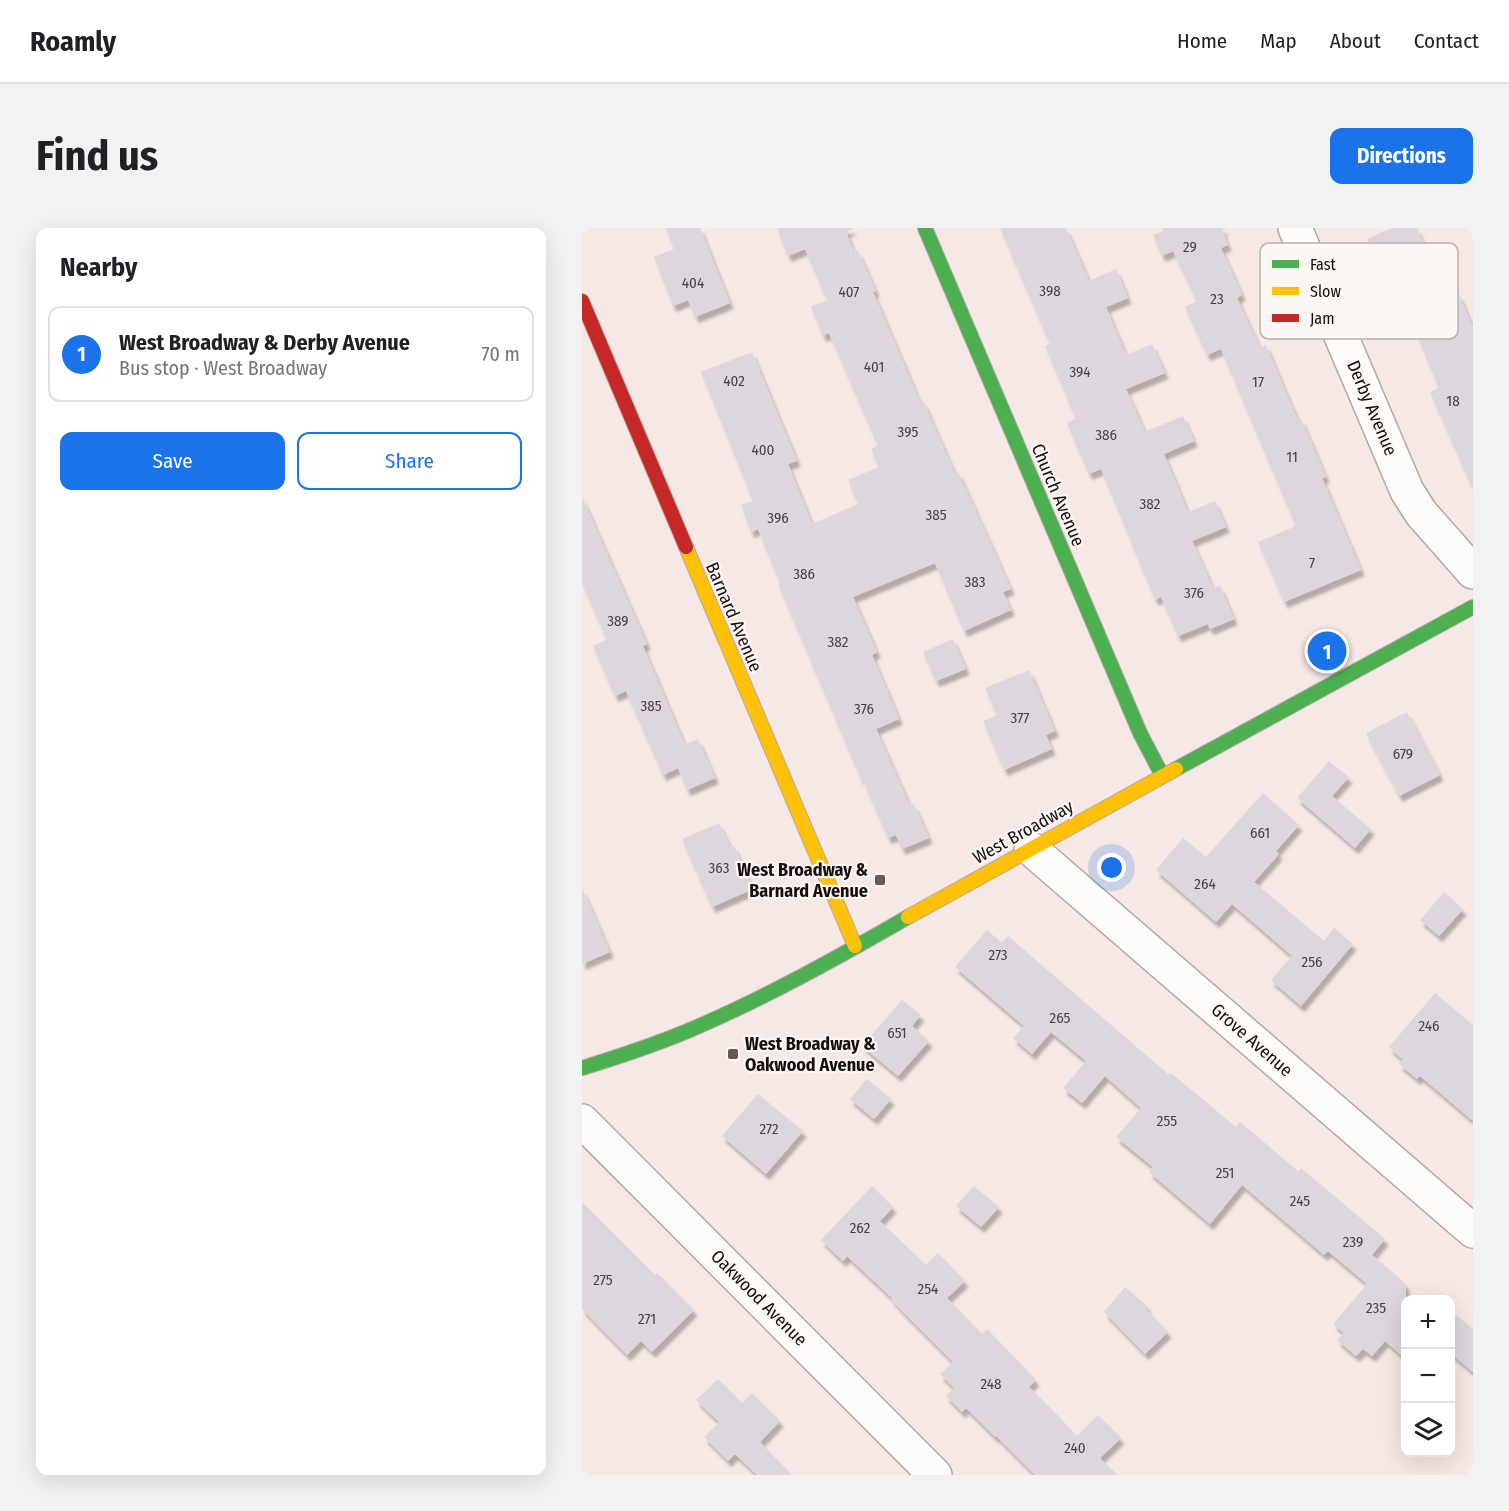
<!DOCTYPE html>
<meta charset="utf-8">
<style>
:root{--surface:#fff;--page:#f2f2f2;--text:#202124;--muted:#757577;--line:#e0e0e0;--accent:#1a73e8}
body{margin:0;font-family:"Fira Sans Condensed",sans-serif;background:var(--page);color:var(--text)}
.controls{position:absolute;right:18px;bottom:18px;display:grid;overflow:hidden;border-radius:12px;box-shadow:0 6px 24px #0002}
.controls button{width:54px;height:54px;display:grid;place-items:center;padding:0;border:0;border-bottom:2px solid var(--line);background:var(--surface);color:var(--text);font:30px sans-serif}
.you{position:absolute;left:530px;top:640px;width:21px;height:21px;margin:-15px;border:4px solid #fff;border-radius:50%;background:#1a73e8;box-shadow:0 0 0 9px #1a73e833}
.badge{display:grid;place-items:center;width:39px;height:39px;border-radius:50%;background:var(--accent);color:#fff;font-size:20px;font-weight:700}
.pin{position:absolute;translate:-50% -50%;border:3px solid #fff;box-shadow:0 2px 6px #0006}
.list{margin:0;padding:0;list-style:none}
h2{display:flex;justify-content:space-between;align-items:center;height:78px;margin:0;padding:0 24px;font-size:26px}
h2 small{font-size:20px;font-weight:400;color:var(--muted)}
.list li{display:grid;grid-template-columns:39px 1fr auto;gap:18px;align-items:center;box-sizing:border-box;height:96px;margin:0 12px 12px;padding:0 12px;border:2px solid var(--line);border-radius:12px}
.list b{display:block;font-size:22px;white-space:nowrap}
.list p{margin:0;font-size:20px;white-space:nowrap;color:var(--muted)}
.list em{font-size:20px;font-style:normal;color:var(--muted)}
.actions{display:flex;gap:12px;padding:18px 24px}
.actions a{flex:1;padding:14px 0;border:2px solid var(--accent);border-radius:12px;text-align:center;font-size:21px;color:var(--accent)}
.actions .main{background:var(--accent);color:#fff}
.icon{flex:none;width:33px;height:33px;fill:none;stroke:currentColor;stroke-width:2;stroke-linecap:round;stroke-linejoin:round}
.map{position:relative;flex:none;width:891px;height:1247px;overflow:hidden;border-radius:12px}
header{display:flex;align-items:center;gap:36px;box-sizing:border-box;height:84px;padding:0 30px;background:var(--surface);border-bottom:2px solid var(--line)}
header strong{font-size:28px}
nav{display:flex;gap:33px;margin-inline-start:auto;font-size:21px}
.intro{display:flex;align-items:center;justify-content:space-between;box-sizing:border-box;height:144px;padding:0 36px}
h1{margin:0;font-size:42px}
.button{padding:15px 27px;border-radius:12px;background:var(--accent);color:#fff;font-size:21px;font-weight:700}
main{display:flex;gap:36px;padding:0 36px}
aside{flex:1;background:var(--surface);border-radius:12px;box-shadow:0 6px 24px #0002}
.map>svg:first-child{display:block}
.building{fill:#ded6dd;filter:url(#shadow)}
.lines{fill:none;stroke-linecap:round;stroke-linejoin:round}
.street-casing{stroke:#b2a8a5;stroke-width:36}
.fast-casing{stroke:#b2a8a5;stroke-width:16}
.slow-casing{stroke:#b2a8a5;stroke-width:16}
.jam-casing{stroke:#b2a8a5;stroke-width:16}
.street{stroke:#fefcfb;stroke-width:33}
.fast{stroke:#4caf50;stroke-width:14}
.slow{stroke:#ffc107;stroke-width:14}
.jam{stroke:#c62828;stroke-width:14}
.poi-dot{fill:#645a56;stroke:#fcf7f5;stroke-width:2}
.labels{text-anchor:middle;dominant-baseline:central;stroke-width:4.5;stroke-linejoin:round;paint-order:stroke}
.number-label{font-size:15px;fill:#484140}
.street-label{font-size:18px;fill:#150e0a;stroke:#fcf7f5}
.poi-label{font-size:18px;font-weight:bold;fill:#150e0a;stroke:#fcf7f5;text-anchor:end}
.key{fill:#fcf7f5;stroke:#b7b1ae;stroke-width:1.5}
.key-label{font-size:16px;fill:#150e0a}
</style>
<header>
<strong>Roamly</strong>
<nav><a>Home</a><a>Map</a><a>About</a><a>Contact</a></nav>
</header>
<div class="intro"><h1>Find us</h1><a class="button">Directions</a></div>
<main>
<aside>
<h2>Nearby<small></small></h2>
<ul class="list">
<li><span class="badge">1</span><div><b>West Broadway &amp; Derby Avenue</b><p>Bus stop · West Broadway</p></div><em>70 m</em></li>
</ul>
<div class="actions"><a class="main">Save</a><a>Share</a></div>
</aside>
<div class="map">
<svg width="891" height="1247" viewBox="0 0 891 1247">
<defs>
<filter id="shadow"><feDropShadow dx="3.5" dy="6" stdDeviation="1.5" flood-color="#0004"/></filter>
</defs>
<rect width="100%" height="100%" fill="#f6e8e4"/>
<g class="building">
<path d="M 84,0 L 118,0 L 148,75 L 113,89 L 106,72 L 91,78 L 72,29 L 92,21 Z"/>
<path d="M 195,0 L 272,0 L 264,4 L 272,24 L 276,23 L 294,63 L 291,64 L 338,174 L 341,173 L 373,246 L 376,244 L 429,361 L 421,364 L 429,382 L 382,403 L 353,335 L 271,369 L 295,424 L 290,427 L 317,491 L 294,501 L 328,578 L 332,576 L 347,610 L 320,621 L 314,607 L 306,610 L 280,550 L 279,551 L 196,356 L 198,355 L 176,301 L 169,304 L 159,277 L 171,273 L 119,144 L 170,124 L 215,233 L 206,236 L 230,296 L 276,276 L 266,252 L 297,239 L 289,221 L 296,218 L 247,105 L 241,108 L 229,79 L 245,72 L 223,21 L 206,28 Z"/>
<path d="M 418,0 L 484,0 L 507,53 L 534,41 L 546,70 L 524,79 L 544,127 L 570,116 L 583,145 L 544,161 L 563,204 L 601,188 L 612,213 L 582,226 L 606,284 L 633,273 L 644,299 L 610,313 L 631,360 L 638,358 L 652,391 L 628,401 L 626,396 L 596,408 L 579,369 L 573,372 L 519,241 L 507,246 L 485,195 L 494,191 L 463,118 L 468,116 Z"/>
<path d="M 580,0 L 645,0 L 640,2 L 646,17 L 639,20 L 660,67 L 655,70 L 678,120 L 684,117 L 716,193 L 719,191 L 744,249 L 740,250 L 779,342 L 702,374 L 676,314 L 714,298 L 639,121 L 625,127 L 603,79 L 615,73 L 591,23 L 580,28 L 571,7 L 582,3 Z"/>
<path d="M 810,0 L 835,0 L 865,71 L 877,66 L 891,100 L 891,261 L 848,164 L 857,160 L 817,64 L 808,68 L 785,11 Z"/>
<path d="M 0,269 L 65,416 L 61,418 L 103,517 L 116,511 L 133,550 L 105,562 L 96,540 L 81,547 L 44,463 L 33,468 L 11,418 L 25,412 L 0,355 Z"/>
<path d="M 371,411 L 384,441 L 354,453 L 341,424 Z"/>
<path d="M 447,442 L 473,503 L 464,507 L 470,521 L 422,542 L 401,493 L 415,487 L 403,460 Z"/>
<path d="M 825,484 L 858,547 L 817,568 L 784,505 Z"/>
<path d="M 747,533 L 767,549 L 750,568 L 789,601 L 773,620 L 715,570 Z"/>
<path d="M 681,565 L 717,597 L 694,623 L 697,626 L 672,654 L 742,713 L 752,700 L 771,716 L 719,778 L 689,752 L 710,728 L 650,676 L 634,694 L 574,642 L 601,610 L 624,629 Z"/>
<path d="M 137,595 L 148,619 L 152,618 L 171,661 L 130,679 L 100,611 Z"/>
<path d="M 0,660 L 28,724 L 0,736 Z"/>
<path d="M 862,664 L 881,681 L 857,708 L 838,692 Z"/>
<path d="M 405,702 L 420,715 L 426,708 L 587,847 L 589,845 L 654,899 L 658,894 L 716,943 L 719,940 L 803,1011 L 790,1027 L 824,1056 L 824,1131 L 803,1113 L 790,1128 L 781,1121 L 774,1128 L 755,1112 L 762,1105 L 751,1096 L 785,1056 L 746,1023 L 742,1027 L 660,957 L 628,996 L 567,944 L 571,939 L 534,909 L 559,880 L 523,848 L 500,875 L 481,860 L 504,833 L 469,804 L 450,826 L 431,810 L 442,798 L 373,739 Z"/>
<path d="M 853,765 L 891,797 L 891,893 L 838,848 L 835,851 L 817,836 L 821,832 L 807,819 Z"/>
<path d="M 320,772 L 339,787 L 330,798 L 347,813 L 316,848 L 280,818 Z"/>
<path d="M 285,851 L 309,871 L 292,891 L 268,871 Z"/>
<path d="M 176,866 L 221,903 L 184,946 L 140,908 Z"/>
<path d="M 290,958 L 311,979 L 298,993 L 344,1037 L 356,1025 L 383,1053 L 365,1070 L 400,1106 L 405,1101 L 454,1152 L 447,1159 L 472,1184 L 495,1208 L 516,1187 L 539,1210 L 518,1230 L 535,1247 L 453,1247 L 414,1208 L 413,1209 L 384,1180 L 380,1184 L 364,1168 L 372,1160 L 358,1146 L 371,1134 L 321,1084 L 309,1071 L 310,1070 L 265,1028 L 261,1033 L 239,1012 Z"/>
<path d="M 392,958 L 417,979 L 399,999 L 374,978 Z"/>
<path d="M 0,974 L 73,1047 L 75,1045 L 112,1082 L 70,1124 L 59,1113 L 45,1127 L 0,1081 Z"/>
<path d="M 543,1059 L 566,1079 L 564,1081 L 586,1104 L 563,1126 L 522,1084 Z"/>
<path d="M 868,1082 L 891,1101 L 891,1144 L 868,1125 Z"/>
<path d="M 136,1151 L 160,1175 L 170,1165 L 198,1193 L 178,1214 L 210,1247 L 175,1247 L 153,1226 L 146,1233 L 122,1209 L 137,1194 L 114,1172 Z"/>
</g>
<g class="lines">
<defs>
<g id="street">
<path d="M 713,0 L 825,263 L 839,285 L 891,344"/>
<path d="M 449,621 L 891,1003"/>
<path d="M 0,893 L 353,1247"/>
</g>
<g id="fast">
<path d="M 343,0 L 558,505 L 580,547"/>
<path d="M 594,541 L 891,379"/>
<path d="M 0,840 C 36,829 72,817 108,802 C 183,770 255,730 326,689"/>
</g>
<g id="slow">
<path d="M 104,319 L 273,718"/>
<path d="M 326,689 L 594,541"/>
</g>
<path id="jam" d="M 0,73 L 104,319"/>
</defs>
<use href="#street" class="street-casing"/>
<use href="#fast" class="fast-casing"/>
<use href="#slow" class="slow-casing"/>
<use href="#jam" class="jam-casing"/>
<use href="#street" class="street"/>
<use href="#fast" class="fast"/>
<use href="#slow" class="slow"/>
<use href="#jam" class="jam"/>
</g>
<g class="poi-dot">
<rect x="292" y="646" width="12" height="12" rx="3"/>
<rect x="145" y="820" width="12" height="12" rx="3"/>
</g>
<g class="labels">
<g class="number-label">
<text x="608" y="19">29</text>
<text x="111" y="55">404</text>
<text x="468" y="63">398</text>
<text x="267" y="64">407</text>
<text x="635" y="71">23</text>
<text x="292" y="139">401</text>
<text x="498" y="144">394</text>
<text x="152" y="153">402</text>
<text x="676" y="154">17</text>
<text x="871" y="173">18</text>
<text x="326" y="204">395</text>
<text x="524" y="207">386</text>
<text x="181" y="222">400</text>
<text x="710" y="229">11</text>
<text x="568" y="276">382</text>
<text x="354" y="287">385</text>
<text x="196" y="290">396</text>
<text x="730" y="335">7</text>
<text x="222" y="346">386</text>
<text x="393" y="354">383</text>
<text x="612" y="365">376</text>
<text x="36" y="393">389</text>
<text x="256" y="414">382</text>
<text x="69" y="478">385</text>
<text x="282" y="481">376</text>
<text x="438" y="490">377</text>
<text x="821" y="526">679</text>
<text x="678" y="605">661</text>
<text x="137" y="640">363</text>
<text x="623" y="656">264</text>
<text x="416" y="727">273</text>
<text x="730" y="734">256</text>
<text x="478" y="790">265</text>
<text x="847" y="798">246</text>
<text x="315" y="805">651</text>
<text x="585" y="893">255</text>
<text x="187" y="901">272</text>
<text x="643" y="945">251</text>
<text x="718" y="973">245</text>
<text x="278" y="1000">262</text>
<text x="771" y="1014">239</text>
<text x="21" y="1052">275</text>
<text x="346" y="1061">254</text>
<text x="794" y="1080">235</text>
<text x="65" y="1091">271</text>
<text x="409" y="1156">248</text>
<text x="493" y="1220">240</text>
</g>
<g class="street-label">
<text transform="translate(790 180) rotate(67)">Derby Avenue</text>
<text transform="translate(476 267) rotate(67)">Church Avenue</text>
<text transform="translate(152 389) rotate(67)">Barnard Avenue</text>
<text transform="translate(441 604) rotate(-29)">West Broadway</text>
<text transform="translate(670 812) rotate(41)">Grove Avenue</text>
<text transform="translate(177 1070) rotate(45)">Oakwood Avenue</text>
</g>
<g class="poi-label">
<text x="286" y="642">West Broadway &amp;<tspan x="286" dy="21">Barnard Avenue</tspan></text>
<text x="163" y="816" text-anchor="start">West Broadway &amp;<tspan x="163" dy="21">Oakwood Avenue</tspan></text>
</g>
</g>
<rect x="678" y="15" width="198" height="96" rx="9" class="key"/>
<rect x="690" y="32" width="27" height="8" fill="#4caf50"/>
<rect x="690" y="59" width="27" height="8" fill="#ffc107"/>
<rect x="690" y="86" width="27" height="8" fill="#c62828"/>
<g class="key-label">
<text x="728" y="42">Fast</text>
<text x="728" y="69">Slow</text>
<text x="728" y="96">Jam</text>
</g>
</svg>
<div class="controls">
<button>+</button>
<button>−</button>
<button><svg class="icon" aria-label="layers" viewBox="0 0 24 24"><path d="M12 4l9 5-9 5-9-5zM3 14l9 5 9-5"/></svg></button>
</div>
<div class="you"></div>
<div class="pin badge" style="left:745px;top:423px">1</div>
</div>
</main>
